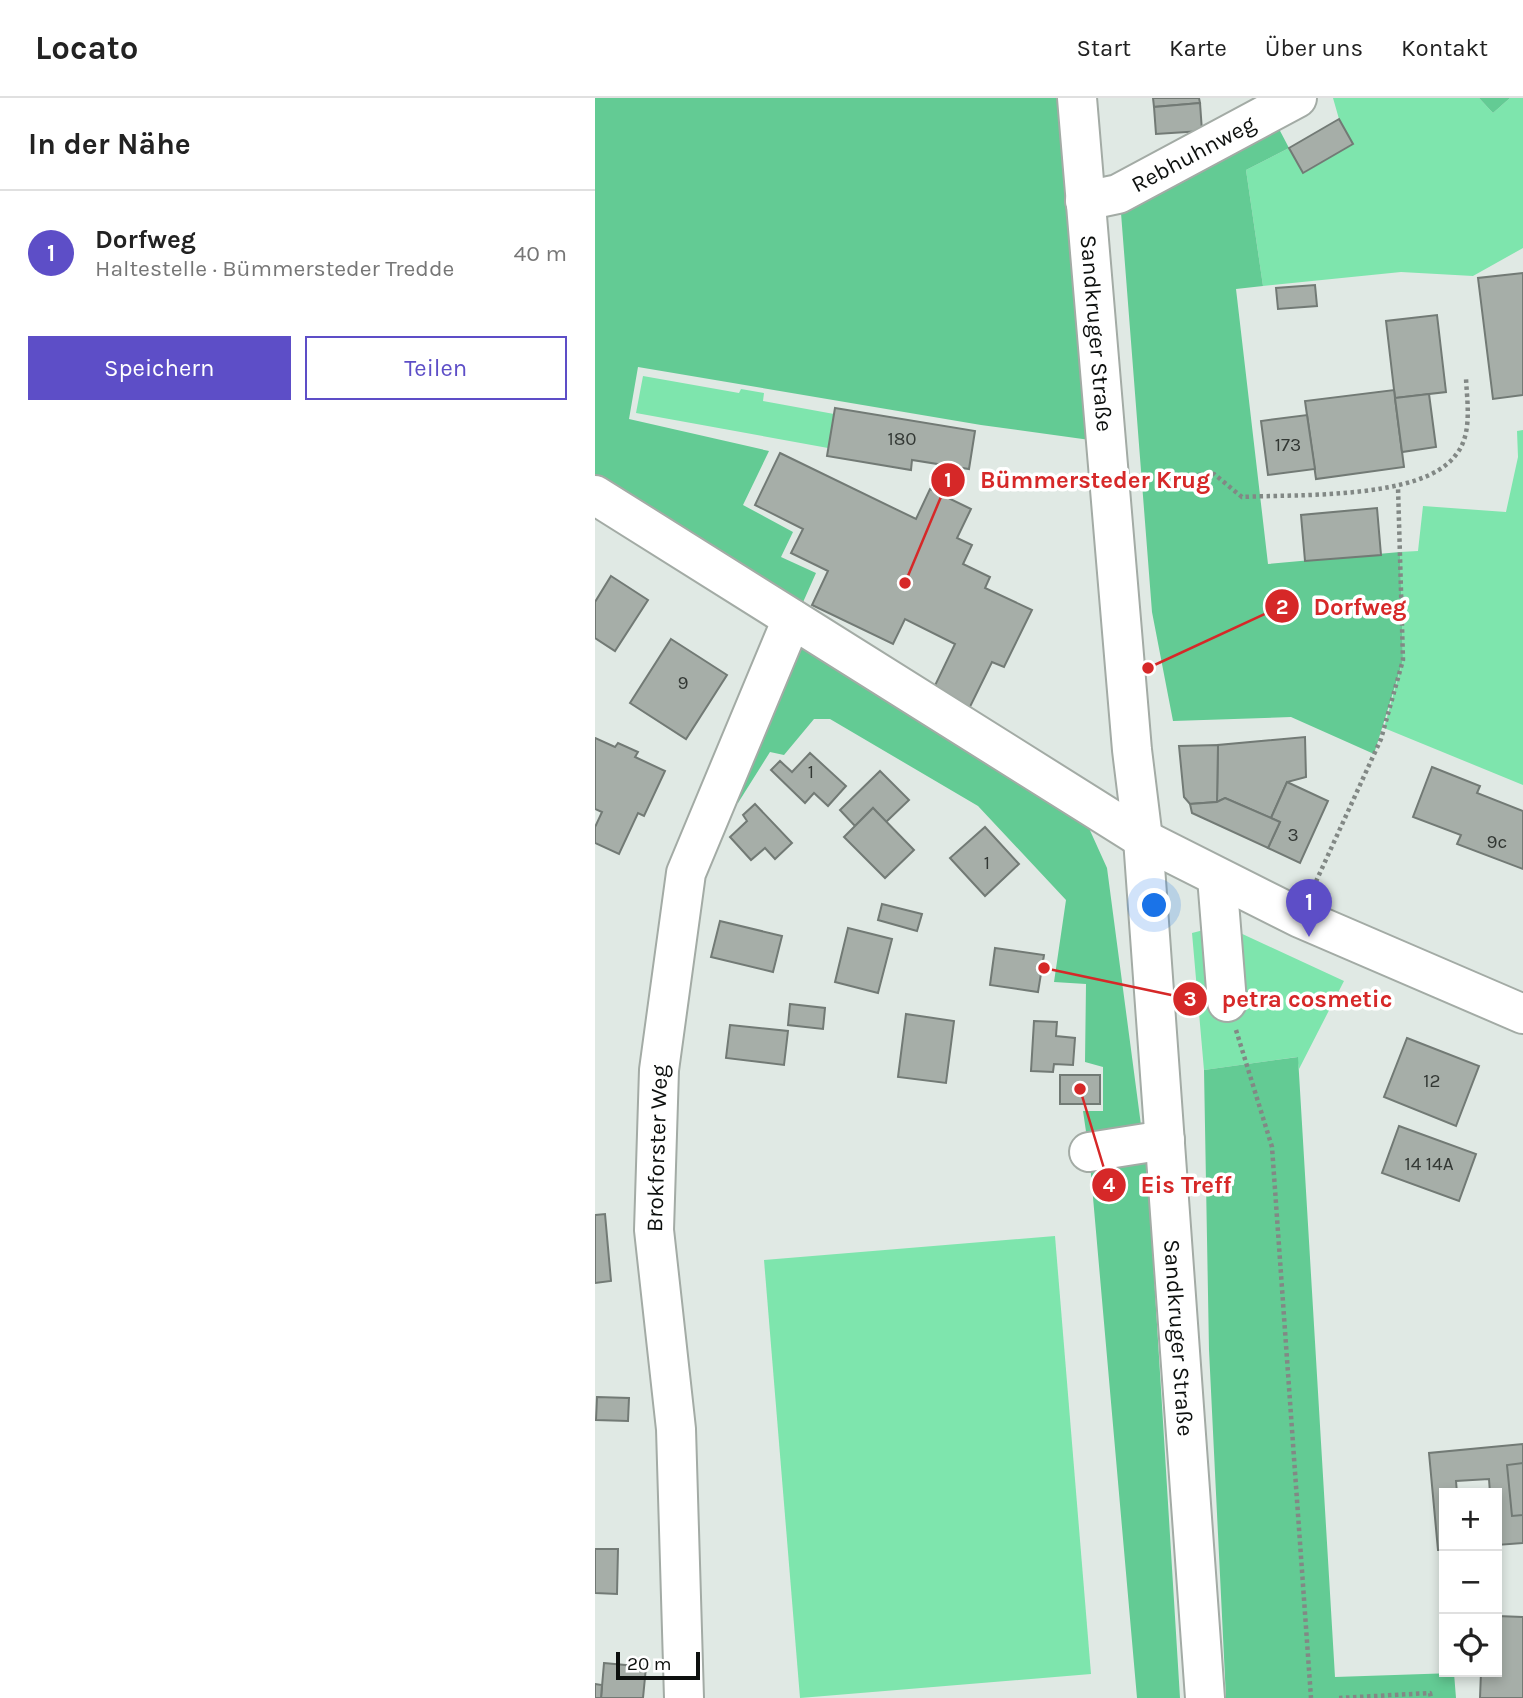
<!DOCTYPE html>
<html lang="de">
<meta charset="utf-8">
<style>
:root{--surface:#fff;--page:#f2f2f2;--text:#222;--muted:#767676;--line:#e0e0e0;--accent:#5d4ec7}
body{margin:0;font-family:Karla,sans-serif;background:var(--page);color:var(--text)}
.controls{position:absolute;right:21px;bottom:21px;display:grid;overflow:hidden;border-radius:0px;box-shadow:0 4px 10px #0003}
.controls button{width:63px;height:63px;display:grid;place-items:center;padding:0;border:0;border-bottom:2px solid var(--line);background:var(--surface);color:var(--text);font:35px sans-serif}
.scale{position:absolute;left:21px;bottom:18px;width:84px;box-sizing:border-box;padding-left:7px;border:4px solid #0d100e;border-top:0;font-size:19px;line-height:24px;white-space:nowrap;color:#0d100e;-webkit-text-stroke:5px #fff;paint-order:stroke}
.you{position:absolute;left:560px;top:808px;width:24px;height:24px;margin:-18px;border:5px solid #fff;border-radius:50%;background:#1a73e8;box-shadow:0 0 0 10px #1a73e833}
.badge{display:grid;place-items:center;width:46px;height:46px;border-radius:50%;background:var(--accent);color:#fff;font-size:23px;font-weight:700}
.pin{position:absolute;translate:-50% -58px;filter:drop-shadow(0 2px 4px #0008)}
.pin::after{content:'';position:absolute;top:37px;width:24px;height:21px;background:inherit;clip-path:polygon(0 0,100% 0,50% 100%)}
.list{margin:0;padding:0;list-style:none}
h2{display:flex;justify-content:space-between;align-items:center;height:91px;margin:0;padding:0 28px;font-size:30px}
h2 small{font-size:23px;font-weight:400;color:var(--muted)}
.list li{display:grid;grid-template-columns:46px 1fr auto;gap:21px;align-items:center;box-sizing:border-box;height:126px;padding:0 28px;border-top:2px solid var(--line)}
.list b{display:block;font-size:26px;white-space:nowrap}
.list p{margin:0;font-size:23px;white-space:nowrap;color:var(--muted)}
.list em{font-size:23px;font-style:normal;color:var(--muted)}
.actions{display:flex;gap:14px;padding:21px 28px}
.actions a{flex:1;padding:16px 0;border:2px solid var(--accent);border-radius:0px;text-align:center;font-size:24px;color:var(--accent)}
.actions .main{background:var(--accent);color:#fff}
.icon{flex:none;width:38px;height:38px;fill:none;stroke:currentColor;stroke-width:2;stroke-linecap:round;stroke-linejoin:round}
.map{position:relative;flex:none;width:928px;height:1600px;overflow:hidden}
header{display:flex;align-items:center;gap:42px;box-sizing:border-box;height:98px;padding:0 35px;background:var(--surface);border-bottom:2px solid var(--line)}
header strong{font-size:33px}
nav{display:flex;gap:38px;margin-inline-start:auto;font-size:24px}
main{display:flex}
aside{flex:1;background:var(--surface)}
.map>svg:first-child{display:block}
.green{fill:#7ee5ad}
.forest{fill:#63cb94}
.building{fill:#a6aea8;stroke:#727a75;stroke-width:2}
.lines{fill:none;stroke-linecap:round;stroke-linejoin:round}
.minor-casing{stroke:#a3aba5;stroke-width:42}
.path{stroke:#828885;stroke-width:4.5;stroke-dasharray:3.5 3.5;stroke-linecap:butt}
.minor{stroke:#fff;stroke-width:38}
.labels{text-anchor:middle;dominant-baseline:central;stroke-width:7;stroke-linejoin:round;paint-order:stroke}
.number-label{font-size:19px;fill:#333834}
.street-label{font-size:23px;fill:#0d100e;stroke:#fff}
.leader{fill:none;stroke:#d62828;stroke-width:2.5}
.callout-dot{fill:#d62828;stroke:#fff;stroke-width:2.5}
.mark-label{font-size:21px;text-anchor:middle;font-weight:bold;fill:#fff}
.callout-label{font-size:24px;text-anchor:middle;font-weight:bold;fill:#d62828;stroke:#fff;stroke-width:7;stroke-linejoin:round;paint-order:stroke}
</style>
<header>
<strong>Locato</strong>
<nav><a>Start</a><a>Karte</a><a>Über uns</a><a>Kontakt</a></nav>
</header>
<main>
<aside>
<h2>In der Nähe<small></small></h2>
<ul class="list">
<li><span class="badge">1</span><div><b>Dorfweg</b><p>Haltestelle · Bümmersteder Tredde</p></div><em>40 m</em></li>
</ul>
<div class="actions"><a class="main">Speichern</a><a>Teilen</a></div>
</aside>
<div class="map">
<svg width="928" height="1600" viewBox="0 0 928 1600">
<rect width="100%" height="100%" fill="#e0e9e4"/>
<g class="green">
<path d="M 738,0 L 884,0 L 898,15 L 915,0 L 928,0 L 928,150 L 878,178 L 806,174 L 668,188 L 651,72 L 694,50 L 709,75 L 758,46 L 744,21 Z"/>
<path d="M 48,278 L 144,295 L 146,291 L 169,295 L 168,303 L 239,316 L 233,350 L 41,315 Z"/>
<path d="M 928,332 L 928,687 L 789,630 L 808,562 L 805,454 L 823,453 L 828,408 L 911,414 L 923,359 L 922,333 Z"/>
<path d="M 628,827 L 749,883 L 704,971 L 702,959 L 609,972 L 597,835 Z"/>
<path d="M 460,1138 L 496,1576 L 205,1600 L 169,1162 Z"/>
</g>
<g class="forest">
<path d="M 0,0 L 463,0 L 495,342 L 386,327 L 43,269 L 34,321 L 174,353 L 148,407 L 198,434 L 186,459 L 221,475 L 205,511 L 0,389 Z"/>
<path d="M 884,0 L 915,0 L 898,15 Z"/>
<path d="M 683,29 L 694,50 L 651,72 L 668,188 L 641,191 L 673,466 L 805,454 L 808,562 L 779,656 L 696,619 L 578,623 L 557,514 L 526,115 Z"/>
<path d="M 207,545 L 493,728 L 512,770 L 553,1080 L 585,1600 L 542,1600 L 494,1054 L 488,1013 L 508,1013 L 508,969 L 490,964 L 491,886 L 459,884 L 471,802 L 383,708 L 235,621 L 219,621 L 189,657 L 175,654 L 143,705 L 123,698 Z"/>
<path d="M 703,959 L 740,1579 L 859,1575 L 861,1600 L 631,1600 L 614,1252 L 609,972 Z"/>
</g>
<g class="building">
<path d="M 558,0 L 604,0 L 605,5 L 559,9 Z"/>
<path d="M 605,5 L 607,33 L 561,36 L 559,9 Z"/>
<path d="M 744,21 L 758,46 L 708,75 L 694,50 Z"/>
<path d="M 928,175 L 928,297 L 898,301 L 883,180 Z"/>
<path d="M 720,187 L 722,208 L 683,211 L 681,190 Z"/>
<path d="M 842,217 L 851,294 L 800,300 L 791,223 Z"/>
<path d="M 799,292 L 809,369 L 721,381 L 710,303 Z"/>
<path d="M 834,296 L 841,349 L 807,354 L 800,300 Z"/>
<path d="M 240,310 L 380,333 L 374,371 L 317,362 L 316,372 L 232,358 Z"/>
<path d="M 712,317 L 720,371 L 673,377 L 666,323 Z"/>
<path d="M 185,355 L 321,421 L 335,391 L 376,411 L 362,440 L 377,447 L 368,466 L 395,479 L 390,490 L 437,512 L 409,569 L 397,564 L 368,623 L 332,604 L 360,546 L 310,521 L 298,546 L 217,507 L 233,473 L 196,455 L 208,431 L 160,407 Z"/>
<path d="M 782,410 L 786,457 L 710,463 L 706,417 Z"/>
<path d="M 16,478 L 53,502 L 20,553 L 0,540 L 0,504 Z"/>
<path d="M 76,541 L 132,577 L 91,641 L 35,605 Z"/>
<path d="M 710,639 L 711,679 L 692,684 L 676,720 L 630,700 L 622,704 L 623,647 Z"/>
<path d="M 0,640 L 20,649 L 23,645 L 43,654 L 40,659 L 70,673 L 49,718 L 43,715 L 24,756 L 0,745 L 0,729 L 7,714 L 0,711 Z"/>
<path d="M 623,647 L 622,704 L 595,706 L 589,699 L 584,648 Z"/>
<path d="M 215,655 L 251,688 L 233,708 L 219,695 L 210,705 L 176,672 L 185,663 L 197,674 Z"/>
<path d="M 837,669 L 885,688 L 882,695 L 928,713 L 928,771 L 862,746 L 866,737 L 818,719 Z"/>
<path d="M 285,673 L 314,702 L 291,724 L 278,710 L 260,728 L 245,712 Z"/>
<path d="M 692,684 L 733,703 L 705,765 L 673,750 L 685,724 L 676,720 Z"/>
<path d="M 630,700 L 685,724 L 673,750 L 597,715 L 595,706 L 622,704 Z"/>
<path d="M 160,706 L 197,745 L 180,761 L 170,750 L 156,762 L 135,739 L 152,723 L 148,717 Z"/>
<path d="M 278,710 L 319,752 L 290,780 L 249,739 Z"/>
<path d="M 390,729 L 424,766 L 390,798 L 355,760 Z"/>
<path d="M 287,806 L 327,816 L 322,833 L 283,822 Z"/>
<path d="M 125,823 L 187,838 L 178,874 L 116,859 Z"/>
<path d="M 253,830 L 297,841 L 283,895 L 240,884 Z"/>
<path d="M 400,850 L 449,857 L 443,894 L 395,887 Z"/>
<path d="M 195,906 L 230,910 L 228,931 L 193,927 Z"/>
<path d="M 311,916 L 359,923 L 351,985 L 303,979 Z"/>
<path d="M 439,923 L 462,924 L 461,938 L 480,940 L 478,967 L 459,966 L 458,974 L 436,973 Z"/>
<path d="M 135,927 L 193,933 L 189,967 L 131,960 Z"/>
<path d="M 812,940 L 884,968 L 861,1028 L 789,999 Z"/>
<rect x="465" y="977" width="40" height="29"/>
<path d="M 804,1028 L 881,1056 L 864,1103 L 787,1075 Z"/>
<path d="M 10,1116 L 16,1183 L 0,1185 L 0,1117 Z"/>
<path d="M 2,1299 L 34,1300 L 33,1323 L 1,1322 Z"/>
<path d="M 928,1346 L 928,1445 L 902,1447 L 902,1395 L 895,1395 L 894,1381 L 861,1383 L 862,1395 L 849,1395 L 849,1452 L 843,1452 L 834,1355 Z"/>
<path d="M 928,1365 L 928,1417 L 917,1418 L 912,1367 Z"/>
<path d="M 0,1451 L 23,1451 L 22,1496 L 0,1495 Z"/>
<path d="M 902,1518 L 928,1519 L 928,1600 L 885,1600 L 886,1574 L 902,1574 Z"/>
<path d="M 9,1565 L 51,1569 L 48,1600 L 6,1600 Z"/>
<path d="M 0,1586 L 7,1587 L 6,1600 L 0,1600 Z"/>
</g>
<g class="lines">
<defs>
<g id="minor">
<path id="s1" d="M 482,0 L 537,652 L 548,741 L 610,1600"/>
<path id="s2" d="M 490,103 L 523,96 L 702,0"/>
<path d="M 0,397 L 548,741 L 705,820 L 928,916"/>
<path d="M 622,779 L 632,904"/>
<path d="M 494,1054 L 570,1042"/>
<path id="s3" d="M 89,1600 L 81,1331 L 59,1132 L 64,972 L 91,775 L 197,521"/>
</g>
</defs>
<use href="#minor" class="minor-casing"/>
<g class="path">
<path d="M 547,380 L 619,376 L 647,399 C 701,396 826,402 860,358 C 878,337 872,305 871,280"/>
<path d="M 718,790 L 786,641 L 808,562 L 803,389"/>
<path d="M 641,932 L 677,1049 L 716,1600"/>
<path d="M 744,1600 L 835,1595 L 836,1600"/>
</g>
<use href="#minor" class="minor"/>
</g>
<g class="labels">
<g class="number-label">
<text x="307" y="341">180</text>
<text x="693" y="347">173</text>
<text x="88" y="585">9</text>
<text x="216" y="674">1</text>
<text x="698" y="737">3</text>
<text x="902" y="744">9c</text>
<text x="392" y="765">1</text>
<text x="837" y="983">12</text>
<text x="834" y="1066">14 14A</text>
</g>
<g class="street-label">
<text stroke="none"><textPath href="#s2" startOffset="119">Rebhuhnweg</textPath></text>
<text stroke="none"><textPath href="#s1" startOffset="236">Sandkruger Straße</textPath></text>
<text stroke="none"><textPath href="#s3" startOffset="551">Brokforster Weg</textPath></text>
<text stroke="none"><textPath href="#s1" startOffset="1244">Sandkruger Straße</textPath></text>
</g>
</g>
<path class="leader" d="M310 485L353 382M553 570L687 508M449 870L595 901M485 991L514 1087"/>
<g class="callout-dot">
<circle cx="310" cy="485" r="7"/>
<circle cx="553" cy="570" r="7"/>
<circle cx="449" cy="870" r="7"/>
<circle cx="485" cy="991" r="7"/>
<circle cx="353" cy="382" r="18"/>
<circle cx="687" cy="508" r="18"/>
<circle cx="595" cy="901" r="18"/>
<circle cx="514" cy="1087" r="18"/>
</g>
<g class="mark-label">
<text x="353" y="389">1</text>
<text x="687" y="516">2</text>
<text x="595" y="908">3</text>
<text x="514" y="1094">4</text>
</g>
<g class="callout-label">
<text x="500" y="390">Bümmersteder Krug</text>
<text x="765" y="517">Dorfweg</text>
<text x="712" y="909">petra cosmetic</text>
<text x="591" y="1095">Eis Treff</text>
</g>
</svg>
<div class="controls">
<button>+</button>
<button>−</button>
<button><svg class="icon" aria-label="locate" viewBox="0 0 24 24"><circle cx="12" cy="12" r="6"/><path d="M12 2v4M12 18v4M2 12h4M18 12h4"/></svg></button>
</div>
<div class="scale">20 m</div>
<div class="you"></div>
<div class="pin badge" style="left:714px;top:839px">1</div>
</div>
</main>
